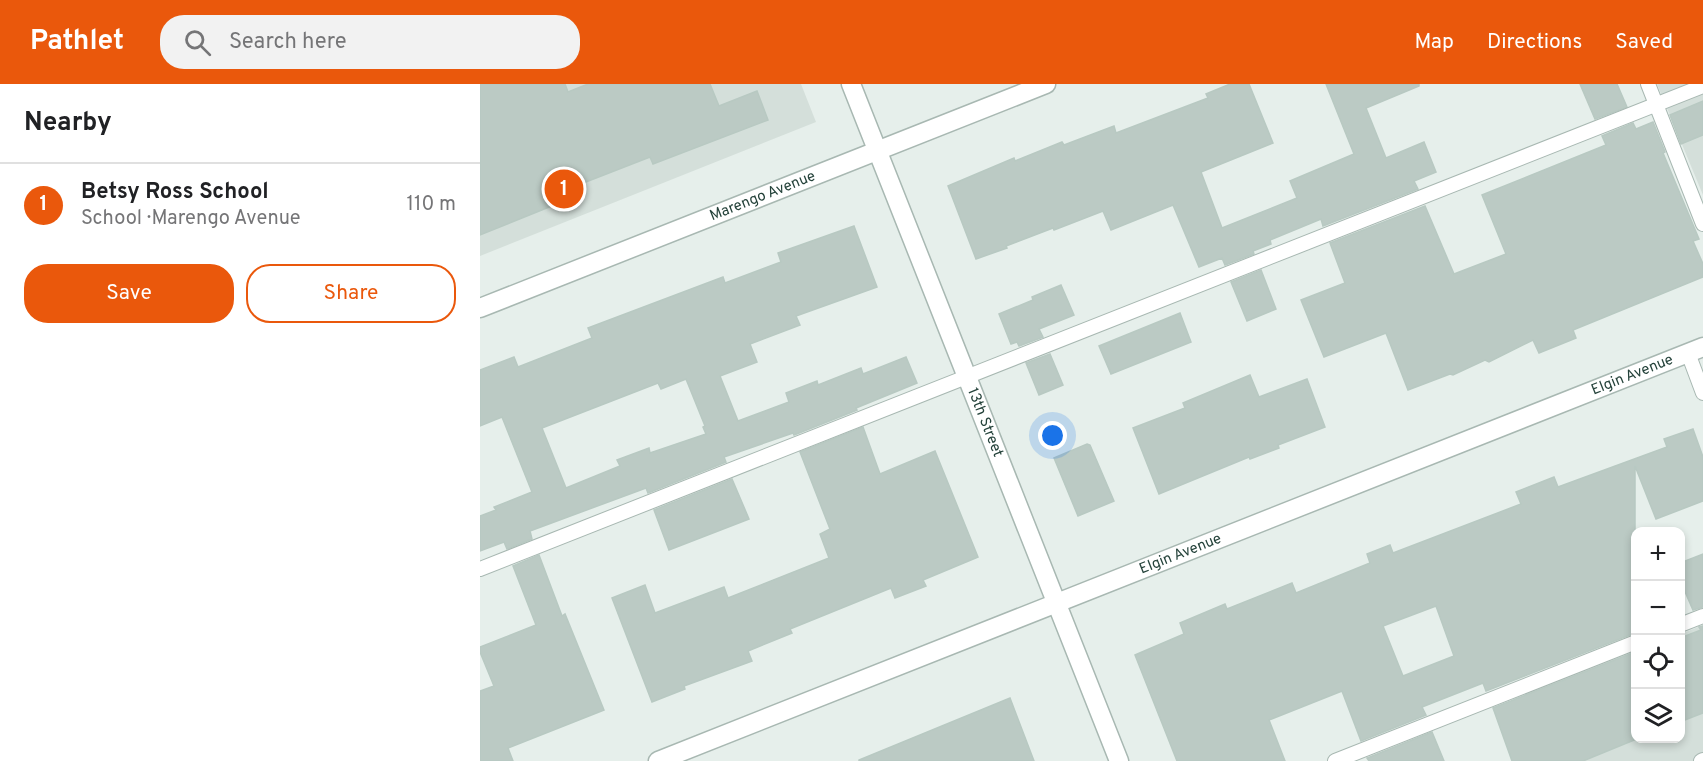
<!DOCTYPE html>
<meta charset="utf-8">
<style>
:root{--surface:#fff;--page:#f2f2f2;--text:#202124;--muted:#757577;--line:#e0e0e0;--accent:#ea580c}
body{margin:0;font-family:Overpass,sans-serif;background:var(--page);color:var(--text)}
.controls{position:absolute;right:18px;bottom:18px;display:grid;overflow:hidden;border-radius:12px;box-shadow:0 3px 9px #0003}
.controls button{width:54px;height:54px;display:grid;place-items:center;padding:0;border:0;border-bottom:2px solid var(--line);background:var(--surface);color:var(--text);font:30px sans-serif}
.you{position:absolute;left:573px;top:352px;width:21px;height:21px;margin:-15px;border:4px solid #fff;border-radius:50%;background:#1a73e8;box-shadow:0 0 0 9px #1a73e833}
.badge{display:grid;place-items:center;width:39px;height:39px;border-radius:50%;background:var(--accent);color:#fff;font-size:20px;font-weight:700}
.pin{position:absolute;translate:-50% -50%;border:3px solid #fff;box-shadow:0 2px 6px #0006}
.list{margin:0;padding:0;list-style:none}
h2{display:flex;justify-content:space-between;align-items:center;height:78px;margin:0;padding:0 24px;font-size:26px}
h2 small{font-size:20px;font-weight:400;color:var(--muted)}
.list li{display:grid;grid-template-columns:39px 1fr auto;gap:18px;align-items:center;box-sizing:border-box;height:84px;padding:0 24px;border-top:2px solid var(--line)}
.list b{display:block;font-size:22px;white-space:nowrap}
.list p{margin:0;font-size:20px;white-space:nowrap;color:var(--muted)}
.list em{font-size:20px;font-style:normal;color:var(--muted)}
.actions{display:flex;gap:12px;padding:18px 24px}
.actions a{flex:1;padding:14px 0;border:2px solid var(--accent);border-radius:24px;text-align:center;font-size:21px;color:var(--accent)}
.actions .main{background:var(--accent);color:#fff}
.icon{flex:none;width:33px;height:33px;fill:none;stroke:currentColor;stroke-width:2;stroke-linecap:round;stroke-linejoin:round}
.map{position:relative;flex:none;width:1223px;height:677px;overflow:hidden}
header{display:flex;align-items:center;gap:36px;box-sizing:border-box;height:84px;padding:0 30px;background:var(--accent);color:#fff}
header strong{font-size:28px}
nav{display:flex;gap:33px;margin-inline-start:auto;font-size:21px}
.search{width:420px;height:54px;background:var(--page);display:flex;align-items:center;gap:15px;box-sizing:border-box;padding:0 21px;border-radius:24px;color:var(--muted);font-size:22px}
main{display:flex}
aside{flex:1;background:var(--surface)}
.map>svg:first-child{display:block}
.built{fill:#d4dfda}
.building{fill:#bbcac4;stroke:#b8c9c2;stroke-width:1.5;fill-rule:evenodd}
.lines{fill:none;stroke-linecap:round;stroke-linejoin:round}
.service-casing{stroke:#a8b8b2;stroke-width:16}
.minor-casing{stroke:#a8b8b2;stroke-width:21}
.service{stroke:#fff;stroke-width:14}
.minor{stroke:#fff;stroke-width:18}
.labels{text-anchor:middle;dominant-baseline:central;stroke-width:5;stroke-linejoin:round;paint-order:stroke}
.street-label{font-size:15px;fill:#24423a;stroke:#f7fbf9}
</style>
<header>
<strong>Pathlet</strong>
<div class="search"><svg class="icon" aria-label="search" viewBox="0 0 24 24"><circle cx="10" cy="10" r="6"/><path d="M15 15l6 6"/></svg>Search here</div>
<nav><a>Map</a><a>Directions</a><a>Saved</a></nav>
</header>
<main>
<aside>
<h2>Nearby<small></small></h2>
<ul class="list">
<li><span class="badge">1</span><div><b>Betsy Ross School</b><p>School · Marengo Avenue</p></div><em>110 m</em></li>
</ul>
<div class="actions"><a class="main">Save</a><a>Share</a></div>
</aside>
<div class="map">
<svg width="1223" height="677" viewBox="0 0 1223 677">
<rect width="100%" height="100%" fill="#e6efeb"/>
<g class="built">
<path d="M 0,0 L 321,0 L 336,38 L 0,172 Z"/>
<path d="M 1177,0 L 1223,0 L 1223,111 Z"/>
<path d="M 1223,541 L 1223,677 L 1060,677 L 1034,614 L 1155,567 L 1156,654 L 1200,654 L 1201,550 Z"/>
</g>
<g class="building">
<path d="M 0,0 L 85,0 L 88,8 L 108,0 L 230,0 L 239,22 L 277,7 L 288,36 L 173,80 L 170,73 L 75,110 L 79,119 L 0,151 Z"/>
<path d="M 750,0 L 769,0 L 793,59 L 721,88 L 742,144 L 817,114 L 810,97 L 874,70 L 846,0 L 939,0 L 939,2 L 886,24 L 906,74 L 944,58 L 956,88 L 934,97 L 938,105 L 843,142 L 841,135 L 790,156 L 791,160 L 773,167 L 774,170 L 745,181 L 742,174 L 719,183 L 693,121 L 631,146 L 623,127 L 574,146 L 573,144 L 526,162 L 527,164 L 496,175 L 468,102 L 534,74 L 535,77 L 582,58 L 584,61 L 634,42 L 636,49 L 728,14 L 726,10 Z"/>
<path d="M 1100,0 L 1137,0 L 1147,23 L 1115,35 Z"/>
<path d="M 1223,17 L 1223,51 L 1201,60 L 1190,31 Z"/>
<path d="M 1173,38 L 1185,68 L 1183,69 L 1219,155 L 1213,157 L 1223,180 L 1223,193 L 1093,246 L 1096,254 L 1059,269 L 1053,256 L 1009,278 L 1005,276 L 973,291 L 970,290 L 928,306 L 906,249 L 844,273 L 821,216 L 865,199 L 850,159 L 945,122 L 974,190 L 1026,170 L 1002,111 L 1126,61 L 1122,52 L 1153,39 L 1156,45 Z"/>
<path d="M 374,142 L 397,203 L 316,232 L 320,241 L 270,260 L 277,278 L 240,292 L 258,337 L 309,318 L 306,309 L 337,297 L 338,301 L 381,284 L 383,290 L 426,273 L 437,299 L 376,324 L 377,326 L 314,351 L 313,349 L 244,373 L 246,378 L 168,409 L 166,404 L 50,447 L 52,455 L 27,465 L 24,458 L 0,467 L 0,432 L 16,426 L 14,423 L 52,408 L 22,333 L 0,342 L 0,286 L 34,273 L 38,283 L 112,254 L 108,244 L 243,193 L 245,199 L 301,178 L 298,169 ZM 206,295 L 225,342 L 223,343 L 226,350 L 170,369 L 169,364 L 137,376 L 140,382 L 86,404 L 62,344 L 178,299 L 181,305 Z"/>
<path d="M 781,186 L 796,225 L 767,237 L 751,198 Z"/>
<path d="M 581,201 L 594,231 L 559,245 L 563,253 L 539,262 L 537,258 L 531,260 L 519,230 L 553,216 L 552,213 Z"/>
<path d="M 700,229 L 711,258 L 631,290 L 619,262 Z"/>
<path d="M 570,270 L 583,301 L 559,311 L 546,279 Z"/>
<path d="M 770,291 L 779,313 L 827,295 L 845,343 L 798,361 L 799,364 L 770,375 L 769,373 L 679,410 L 653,344 L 705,324 L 703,319 Z"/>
<path d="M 383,343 L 400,390 L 455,367 L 498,473 L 443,496 L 446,502 L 415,514 L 411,504 L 310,545 L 312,549 L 268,567 L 272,577 L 204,602 L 205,605 L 172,618 L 132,514 L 165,501 L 175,529 L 244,503 L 248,514 L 349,474 L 340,450 L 350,445 L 320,368 Z"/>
<path d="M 1213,345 L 1223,373 L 1223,417 L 1176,435 L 1155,382 L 1155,549 L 1006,607 L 1003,599 L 942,623 L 946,631 L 881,657 L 862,607 L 789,636 L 805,677 L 697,677 L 655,571 L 704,550 L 700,539 L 745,520 L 747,525 L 812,499 L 816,509 L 890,479 L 887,470 L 910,461 L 913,469 L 1041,420 L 1036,408 L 1074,393 L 1078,403 L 1187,363 L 1184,355 ZM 956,522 L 974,572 L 923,592 L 903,542 Z"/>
<path d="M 607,360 L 610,361 L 634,417 L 598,432 L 574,374 Z"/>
<path d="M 252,395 L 269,435 L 189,466 L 174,426 Z"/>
<path d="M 1223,470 L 1223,523 L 1213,526 L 1200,496 L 1200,479 Z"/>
<path d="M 59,471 L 82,532 L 85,530 L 124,626 L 28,664 L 33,677 L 0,677 L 0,607 L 14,602 L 0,568 L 0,563 L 56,541 L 33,482 Z"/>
<path d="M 1223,542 L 1223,629 L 1200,638 L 1200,554 L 1221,546 L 1219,543 Z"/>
<path d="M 1155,568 L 1155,654 L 1159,654 L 1103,677 L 1032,677 L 1013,624 Z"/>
<path d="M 530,614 L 554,677 L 379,677 L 379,676 Z"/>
<path d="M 952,648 L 964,677 L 889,677 L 887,674 Z"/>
</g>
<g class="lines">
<defs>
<g id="service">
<path d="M 1168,0 L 1223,140"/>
<path d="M 1208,269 L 1223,309"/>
<path d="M 0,485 L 1223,2"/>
<path d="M 1200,541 L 1223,532"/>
<path d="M 855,677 L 1156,558"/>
<path d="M 1221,677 L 1223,676"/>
</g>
<g id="minor">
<path id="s1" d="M 371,0 L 639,677"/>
<path id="s2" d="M 0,224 L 566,0"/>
<path id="s3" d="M 178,677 L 1223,263"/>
</g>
</defs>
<use href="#service" class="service-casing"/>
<use href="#minor" class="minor-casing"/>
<use href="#service" class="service"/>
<use href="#minor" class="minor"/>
</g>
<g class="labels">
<g class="street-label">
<text stroke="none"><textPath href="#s2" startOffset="304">Marengo Avenue</textPath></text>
<text stroke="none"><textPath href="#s3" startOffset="1048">Elgin Avenue</textPath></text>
<text stroke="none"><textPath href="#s1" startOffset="364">13th Street</textPath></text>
<text stroke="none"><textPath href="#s3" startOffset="562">Elgin Avenue</textPath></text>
</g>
</g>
</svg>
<div class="controls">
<button>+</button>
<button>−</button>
<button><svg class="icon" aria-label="locate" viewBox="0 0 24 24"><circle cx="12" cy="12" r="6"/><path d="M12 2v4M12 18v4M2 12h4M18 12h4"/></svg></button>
<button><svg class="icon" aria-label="layers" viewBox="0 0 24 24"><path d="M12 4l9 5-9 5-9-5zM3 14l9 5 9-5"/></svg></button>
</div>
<div class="you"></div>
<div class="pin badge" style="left:84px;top:105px">1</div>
</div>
</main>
